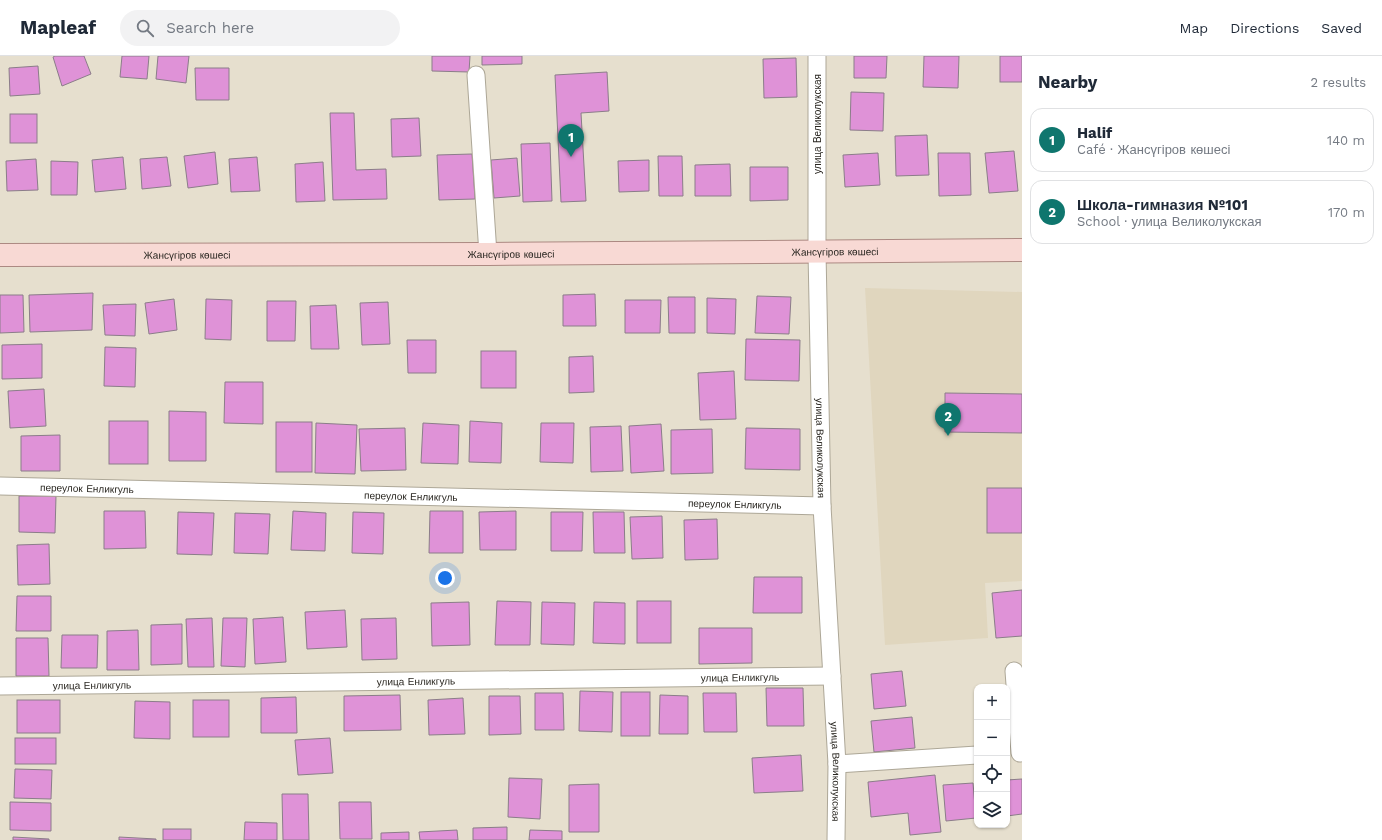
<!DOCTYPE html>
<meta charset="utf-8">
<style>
:root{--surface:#fff;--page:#f2f2f3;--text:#1f2937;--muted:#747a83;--line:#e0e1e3;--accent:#0f766e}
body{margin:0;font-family:"Work Sans",sans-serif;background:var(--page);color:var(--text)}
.controls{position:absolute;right:12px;bottom:12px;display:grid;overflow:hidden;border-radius:8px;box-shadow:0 1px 3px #0004}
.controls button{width:36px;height:36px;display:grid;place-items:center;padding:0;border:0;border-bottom:1px solid var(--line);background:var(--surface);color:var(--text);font:20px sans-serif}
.you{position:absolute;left:445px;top:522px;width:14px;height:14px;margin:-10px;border:3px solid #fff;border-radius:50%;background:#1a73e8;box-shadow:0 0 0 6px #1a73e833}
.badge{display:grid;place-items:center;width:26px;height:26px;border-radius:50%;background:var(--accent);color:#fff;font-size:13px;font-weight:700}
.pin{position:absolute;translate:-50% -33px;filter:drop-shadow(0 1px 2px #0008)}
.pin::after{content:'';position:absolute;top:21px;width:14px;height:12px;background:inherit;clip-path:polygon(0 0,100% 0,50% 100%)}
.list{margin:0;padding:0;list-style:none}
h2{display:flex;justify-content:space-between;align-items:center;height:52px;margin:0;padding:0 16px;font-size:17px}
h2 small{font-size:13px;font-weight:400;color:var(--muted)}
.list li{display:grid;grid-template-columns:26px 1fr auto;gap:12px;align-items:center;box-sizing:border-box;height:64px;margin:0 8px 8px;padding:0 8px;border:1px solid var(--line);border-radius:12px}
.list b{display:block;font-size:15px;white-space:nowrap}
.list p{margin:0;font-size:13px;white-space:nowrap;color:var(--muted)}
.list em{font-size:13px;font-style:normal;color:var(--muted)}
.icon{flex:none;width:22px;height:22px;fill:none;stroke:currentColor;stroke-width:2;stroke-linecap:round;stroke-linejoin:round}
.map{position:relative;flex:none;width:1022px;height:784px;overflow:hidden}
header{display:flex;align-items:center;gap:24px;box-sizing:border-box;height:56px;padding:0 20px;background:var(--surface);border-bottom:1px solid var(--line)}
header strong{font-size:19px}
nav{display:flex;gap:22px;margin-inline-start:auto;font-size:14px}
.search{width:280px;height:36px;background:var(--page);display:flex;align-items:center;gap:10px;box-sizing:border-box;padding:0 14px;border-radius:22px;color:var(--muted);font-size:15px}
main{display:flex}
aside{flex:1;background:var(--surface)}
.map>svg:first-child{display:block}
.built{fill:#e0d6be}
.building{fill:#df92d7;stroke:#8b7d89}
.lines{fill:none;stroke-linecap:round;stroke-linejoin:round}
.street-casing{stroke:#ada797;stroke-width:19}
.primary-casing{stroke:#ac8982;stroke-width:24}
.street{stroke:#fff;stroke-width:17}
.primary{stroke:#f8d9d4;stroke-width:22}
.labels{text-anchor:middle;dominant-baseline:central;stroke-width:3.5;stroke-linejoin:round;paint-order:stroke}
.street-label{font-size:10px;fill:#292620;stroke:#fff}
</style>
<header>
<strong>Mapleaf</strong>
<div class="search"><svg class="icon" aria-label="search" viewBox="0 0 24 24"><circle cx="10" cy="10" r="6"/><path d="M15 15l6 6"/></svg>Search here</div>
<nav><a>Map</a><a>Directions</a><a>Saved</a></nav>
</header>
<main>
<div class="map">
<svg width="1022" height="784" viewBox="0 0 1022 784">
<rect width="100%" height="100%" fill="#e6dfce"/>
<path class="built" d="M 865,232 L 1022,236 L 1022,525 L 985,527 L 988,582 L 885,589 Z"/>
<g class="building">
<path d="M 55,0 L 84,0 L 91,18 L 62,30 L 53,1 Z"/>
<path d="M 122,0 L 149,0 L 147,23 L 120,21 Z"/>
<path d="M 158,0 L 189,0 L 186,27 L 156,23 Z"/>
<path d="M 432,0 L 470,0 L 469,16 L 432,15 Z"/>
<path d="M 482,0 L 522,0 L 522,8 L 482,9 Z"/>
<path d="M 854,0 L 887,0 L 886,22 L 854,22 Z"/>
<path d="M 924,0 L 959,0 L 958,32 L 923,31 Z"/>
<rect x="1000" y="0" width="22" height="26"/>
<path d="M 796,2 L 797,41 L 764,42 L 763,3 Z"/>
<path d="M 38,10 L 40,38 L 10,40 L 9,12 Z"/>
<path d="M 195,12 L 229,12 L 229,44 L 196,44 Z"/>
<path d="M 607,16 L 609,55 L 581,57 L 586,145 L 561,146 L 555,19 Z"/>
<path d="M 851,36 L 884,37 L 883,75 L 850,74 Z"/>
<path d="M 330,57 L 354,57 L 356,114 L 386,113 L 387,143 L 333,144 Z"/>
<rect x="10" y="58" width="27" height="29"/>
<path d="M 419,62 L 421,100 L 392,101 L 391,63 Z"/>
<path d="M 927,79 L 929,119 L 896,120 L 895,80 Z"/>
<path d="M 550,87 L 552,145 L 523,146 L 521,88 Z"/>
<path d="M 1014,95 L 1018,135 L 989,137 L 985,97 Z"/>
<path d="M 215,96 L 218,128 L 188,132 L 184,100 Z"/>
<path d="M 878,97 L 880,129 L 845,131 L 843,99 Z"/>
<path d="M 938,97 L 970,97 L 971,139 L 939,140 Z"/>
<path d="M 472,98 L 475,143 L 439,144 L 437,99 Z"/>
<path d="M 658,100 L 682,100 L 683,140 L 659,140 Z"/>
<path d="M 123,101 L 126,133 L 95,136 L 92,104 Z"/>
<path d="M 167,101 L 171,130 L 142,133 L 140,103 Z"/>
<path d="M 257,101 L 260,135 L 231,136 L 229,103 Z"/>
<path d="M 517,102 L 520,140 L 494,142 L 491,104 Z"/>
<path d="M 36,103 L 38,134 L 7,135 L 6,105 Z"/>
<path d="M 649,104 L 649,135 L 619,136 L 618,105 Z"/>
<path d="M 51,105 L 78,106 L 77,139 L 51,139 Z"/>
<path d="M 323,106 L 325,145 L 296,146 L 295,108 Z"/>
<path d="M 730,108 L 731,140 L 695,140 L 695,109 Z"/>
<path d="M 750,111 L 788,111 L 788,144 L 750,145 Z"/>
<path d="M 93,237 L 92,274 L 30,276 L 29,239 Z"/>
<path d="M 595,238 L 596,270 L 563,270 L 563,239 Z"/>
<path d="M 0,239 L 23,239 L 24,276 L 0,277 Z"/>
<path d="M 757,240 L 791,241 L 789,278 L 755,277 Z"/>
<path d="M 668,241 L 695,241 L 695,277 L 669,277 Z"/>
<path d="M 707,242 L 736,243 L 735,278 L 707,277 Z"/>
<path d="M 174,243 L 177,274 L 149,278 L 145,247 Z"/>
<path d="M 206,243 L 232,244 L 231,284 L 205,283 Z"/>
<path d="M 625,244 L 661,244 L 660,277 L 625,277 Z"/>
<path d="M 267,245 L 296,245 L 295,285 L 267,285 Z"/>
<path d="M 388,246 L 390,288 L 362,289 L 360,247 Z"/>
<path d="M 136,248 L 135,280 L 105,279 L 103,249 Z"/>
<path d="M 336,249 L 339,293 L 311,293 L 310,250 Z"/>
<path d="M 746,283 L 800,284 L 799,325 L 745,324 Z"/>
<path d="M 407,284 L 436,284 L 436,317 L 408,317 Z"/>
<path d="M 42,288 L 42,322 L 2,323 L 2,289 Z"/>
<path d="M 105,291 L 136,292 L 135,331 L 104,330 Z"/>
<rect x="481" y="295" width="35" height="37"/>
<path d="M 593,300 L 594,336 L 569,337 L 569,301 Z"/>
<path d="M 734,315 L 736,363 L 700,364 L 698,317 Z"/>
<path d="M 225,326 L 263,326 L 263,368 L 224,367 Z"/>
<path d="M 44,333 L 46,370 L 10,372 L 8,335 Z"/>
<path d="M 945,337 L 1022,338 L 1022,377 L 945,376 Z"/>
<path d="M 169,355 L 206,356 L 206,405 L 169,405 Z"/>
<rect x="109" y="365" width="39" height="43"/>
<path d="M 470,365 L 502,367 L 501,407 L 469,406 Z"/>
<rect x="276" y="366" width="36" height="50"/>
<path d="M 316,367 L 357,369 L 355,418 L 315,417 Z"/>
<path d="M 423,367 L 459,369 L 458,408 L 421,407 Z"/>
<path d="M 541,367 L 574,367 L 573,407 L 540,406 Z"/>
<path d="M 661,368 L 664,415 L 631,417 L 629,370 Z"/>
<path d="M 621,370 L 623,415 L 591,416 L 590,371 Z"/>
<path d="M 405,372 L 406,414 L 361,415 L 359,373 Z"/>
<path d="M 746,372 L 800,373 L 800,414 L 745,413 Z"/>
<path d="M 712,373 L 713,417 L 671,418 L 671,374 Z"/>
<path d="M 60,379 L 60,415 L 21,415 L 21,380 Z"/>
<rect x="987" y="432" width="35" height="45"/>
<path d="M 19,440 L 56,440 L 55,477 L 19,476 Z"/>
<path d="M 104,455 L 145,455 L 146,492 L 104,493 Z"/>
<path d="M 293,455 L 326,457 L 325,495 L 291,494 Z"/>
<path d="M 430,455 L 463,455 L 463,497 L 429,497 Z"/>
<path d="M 516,455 L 516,494 L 480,494 L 479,456 Z"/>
<path d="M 178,456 L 214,457 L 212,499 L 177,498 Z"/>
<path d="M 353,456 L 384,457 L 383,498 L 352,497 Z"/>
<path d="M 551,456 L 583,456 L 582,495 L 551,495 Z"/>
<path d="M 593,456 L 624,456 L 625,497 L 594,497 Z"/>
<path d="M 235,457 L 270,458 L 268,498 L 234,497 Z"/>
<path d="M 662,460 L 663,502 L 632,503 L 630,461 Z"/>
<path d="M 717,463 L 718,503 L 685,504 L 684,464 Z"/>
<path d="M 49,488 L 50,528 L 18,529 L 17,489 Z"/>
<path d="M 754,521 L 802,521 L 802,557 L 753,557 Z"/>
<path d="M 1022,534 L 1022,580 L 996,582 L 992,537 Z"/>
<path d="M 17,540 L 51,540 L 51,575 L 16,575 Z"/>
<path d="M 497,545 L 531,546 L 530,589 L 495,589 Z"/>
<rect x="637" y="545" width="34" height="42"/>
<path d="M 469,546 L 470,589 L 432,590 L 431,547 Z"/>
<path d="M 542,546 L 575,547 L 574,589 L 541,588 Z"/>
<path d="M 594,546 L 625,547 L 625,588 L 593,587 Z"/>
<path d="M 345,554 L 347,591 L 307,593 L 305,556 Z"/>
<path d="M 283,561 L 286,606 L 255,608 L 253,563 Z"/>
<path d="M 212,562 L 214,611 L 188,611 L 186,563 Z"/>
<path d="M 223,562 L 247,562 L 245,611 L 221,610 Z"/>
<path d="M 396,562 L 397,603 L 362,604 L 361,563 Z"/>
<path d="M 182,568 L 182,608 L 151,609 L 151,569 Z"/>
<path d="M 699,572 L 752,572 L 752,607 L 699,608 Z"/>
<path d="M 138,574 L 139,614 L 107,614 L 107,575 Z"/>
<path d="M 62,579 L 98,579 L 97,612 L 61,612 Z"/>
<path d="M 16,582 L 48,582 L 49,620 L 16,620 Z"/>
<path d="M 902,615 L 906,650 L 874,653 L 871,618 Z"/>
<path d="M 766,632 L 803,632 L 804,670 L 767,670 Z"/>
<path d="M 580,635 L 613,636 L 612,676 L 579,675 Z"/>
<rect x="621" y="636" width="29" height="44"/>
<path d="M 535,637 L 563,637 L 564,674 L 535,674 Z"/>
<path d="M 703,637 L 736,637 L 737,676 L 704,676 Z"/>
<path d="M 400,639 L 401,674 L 344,675 L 344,640 Z"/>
<path d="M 660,639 L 688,640 L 688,678 L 659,678 Z"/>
<path d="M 489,640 L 520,640 L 521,678 L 489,679 Z"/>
<path d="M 296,641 L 297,677 L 261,677 L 261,642 Z"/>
<path d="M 463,642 L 465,678 L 429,679 L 428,644 Z"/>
<rect x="17" y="644" width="43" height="33"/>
<rect x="193" y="644" width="36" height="37"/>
<path d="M 135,645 L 170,646 L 170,683 L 134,682 Z"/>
<path d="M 912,661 L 915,692 L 874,696 L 871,665 Z"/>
<rect x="15" y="682" width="41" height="26"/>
<path d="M 330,682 L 333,717 L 298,719 L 295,684 Z"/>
<path d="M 801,699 L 803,735 L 754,737 L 752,702 Z"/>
<path d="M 15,713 L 52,714 L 51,743 L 14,742 Z"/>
<path d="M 935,719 L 941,776 L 910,779 L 908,757 L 871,761 L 868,726 Z"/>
<path d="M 509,722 L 542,723 L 540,763 L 508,761 Z"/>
<path d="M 1022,723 L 1022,758 L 1007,760 L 1007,724 Z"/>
<path d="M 973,727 L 976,762 L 946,765 L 943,729 Z"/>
<path d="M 599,728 L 599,776 L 569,776 L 569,729 Z"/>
<path d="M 282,738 L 308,738 L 309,784 L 283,784 Z"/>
<path d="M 10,746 L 51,747 L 51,775 L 10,774 Z"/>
<path d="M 339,746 L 371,746 L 372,783 L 340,783 Z"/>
<path d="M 245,766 L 277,767 L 277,784 L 244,784 Z"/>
<path d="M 507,771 L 507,784 L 473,784 L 473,772 Z"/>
<rect x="163" y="773" width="28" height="11"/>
<path d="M 457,774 L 458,784 L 420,784 L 419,776 Z"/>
<path d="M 530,774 L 562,775 L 562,784 L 529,784 Z"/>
<path d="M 409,776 L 409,784 L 381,784 L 381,777 Z"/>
<path d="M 13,781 L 49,783 L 49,784 L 13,784 Z"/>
<path d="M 119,781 L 156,783 L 156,784 L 119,784 Z"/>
</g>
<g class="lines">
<defs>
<g id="street">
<path id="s1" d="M 817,0 L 817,196 L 822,450 L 837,708 L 836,784"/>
<path d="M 476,19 L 488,198"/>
<path id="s2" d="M 0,430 L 822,450"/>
<path d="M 1014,615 L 1020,697"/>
<path id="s3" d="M 0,630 L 832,620"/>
<path d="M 837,708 L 977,699"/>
</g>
<g id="primary">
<path id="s4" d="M 0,199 L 488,198 L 1022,194"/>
</g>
</defs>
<use href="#street" class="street-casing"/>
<use href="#primary" class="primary-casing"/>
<use href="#street" class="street"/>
<use href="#primary" class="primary"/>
</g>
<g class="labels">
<g class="street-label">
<text transform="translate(817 68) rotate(-90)">улица Великолукская</text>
<text stroke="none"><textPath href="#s4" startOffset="835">Жансүгіров көшесі</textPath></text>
<text stroke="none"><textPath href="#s4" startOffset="511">Жансүгіров көшесі</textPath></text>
<text stroke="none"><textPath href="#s4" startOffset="187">Жансүгіров көшесі</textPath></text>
<text stroke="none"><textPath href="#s1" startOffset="392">улица Великолукская</textPath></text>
<text stroke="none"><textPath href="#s2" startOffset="87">переулок Енликгуль</textPath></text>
<text stroke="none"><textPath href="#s2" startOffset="411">переулок Енликгуль</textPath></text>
<text stroke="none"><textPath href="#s2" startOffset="735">переулок Енликгуль</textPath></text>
<text stroke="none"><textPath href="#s3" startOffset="740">улица Енликгуль</textPath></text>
<text stroke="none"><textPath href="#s3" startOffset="416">улица Енликгуль</textPath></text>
<text stroke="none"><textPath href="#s3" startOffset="92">улица Енликгуль</textPath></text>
<text stroke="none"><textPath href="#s1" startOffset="716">улица Великолукская</textPath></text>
</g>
</g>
</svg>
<div class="controls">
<button>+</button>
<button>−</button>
<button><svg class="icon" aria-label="locate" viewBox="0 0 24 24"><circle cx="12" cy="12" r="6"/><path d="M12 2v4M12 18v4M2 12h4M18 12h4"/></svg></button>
<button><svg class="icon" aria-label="layers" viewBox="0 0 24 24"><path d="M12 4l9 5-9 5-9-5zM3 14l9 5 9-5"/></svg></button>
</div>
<div class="you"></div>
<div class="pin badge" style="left:571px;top:101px">1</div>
<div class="pin badge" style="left:948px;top:380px">2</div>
</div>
<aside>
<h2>Nearby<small>2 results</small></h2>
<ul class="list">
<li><span class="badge">1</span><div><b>Halif</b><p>Café · Жансүгіров көшесі</p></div><em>140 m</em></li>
<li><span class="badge">2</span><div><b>Школа-гимназия №101</b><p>School · улица Великолукская</p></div><em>170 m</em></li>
</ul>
</aside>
</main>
